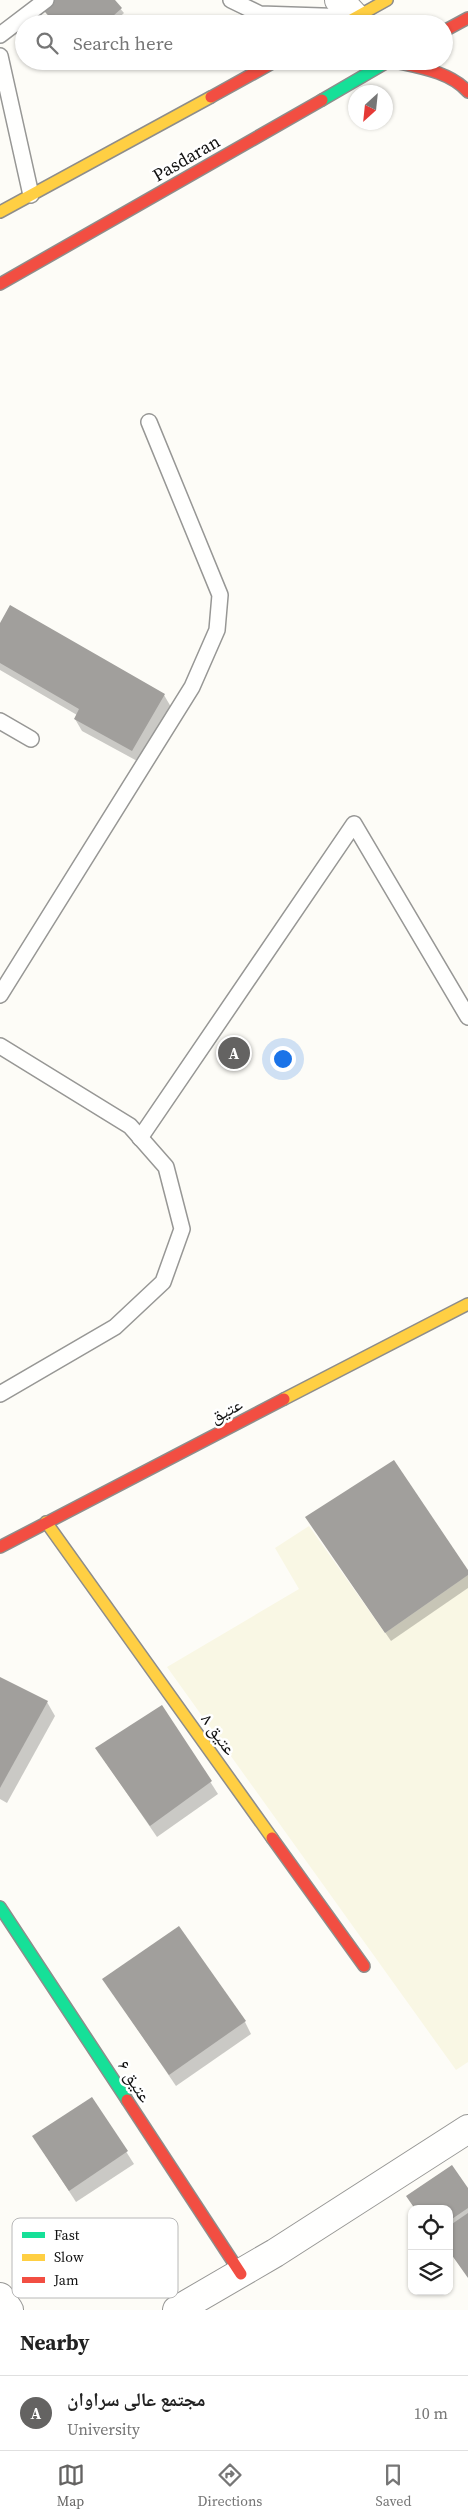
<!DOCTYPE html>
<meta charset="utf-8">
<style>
:root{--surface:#fff;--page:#f2f2f2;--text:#222;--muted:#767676;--line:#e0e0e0;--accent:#646362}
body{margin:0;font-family:"Source Serif 4","Noto Naskh Arabic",serif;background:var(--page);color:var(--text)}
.controls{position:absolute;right:15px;bottom:15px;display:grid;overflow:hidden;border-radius:10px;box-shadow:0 1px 4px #0004}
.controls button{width:45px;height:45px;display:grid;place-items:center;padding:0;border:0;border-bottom:1px solid var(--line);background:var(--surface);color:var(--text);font:25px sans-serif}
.compass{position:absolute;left:348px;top:85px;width:45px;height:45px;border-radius:50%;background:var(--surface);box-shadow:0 1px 4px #0004;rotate:207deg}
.you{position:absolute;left:282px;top:1058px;width:18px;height:18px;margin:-12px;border:4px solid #fff;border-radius:50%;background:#1a73e8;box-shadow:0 0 0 8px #1a73e833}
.badge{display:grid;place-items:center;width:32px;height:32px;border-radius:50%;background:var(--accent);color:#fff;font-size:16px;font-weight:700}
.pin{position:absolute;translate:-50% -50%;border:2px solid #fff;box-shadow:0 1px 5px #0006}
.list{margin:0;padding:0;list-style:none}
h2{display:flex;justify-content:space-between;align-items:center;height:65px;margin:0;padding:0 20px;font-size:21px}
h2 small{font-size:16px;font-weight:400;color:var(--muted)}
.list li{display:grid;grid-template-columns:32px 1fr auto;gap:15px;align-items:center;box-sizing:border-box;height:75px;padding:0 20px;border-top:1px solid var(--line)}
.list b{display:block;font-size:19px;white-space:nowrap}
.list p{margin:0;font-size:16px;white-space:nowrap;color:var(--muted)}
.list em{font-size:16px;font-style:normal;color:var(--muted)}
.icon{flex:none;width:28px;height:28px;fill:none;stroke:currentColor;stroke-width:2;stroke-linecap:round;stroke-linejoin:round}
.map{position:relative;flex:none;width:468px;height:2310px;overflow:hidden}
.search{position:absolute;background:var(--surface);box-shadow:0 1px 4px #0004;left:15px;right:15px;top:15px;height:55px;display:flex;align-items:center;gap:12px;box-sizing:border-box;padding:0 18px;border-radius:28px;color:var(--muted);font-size:19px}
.sheet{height:140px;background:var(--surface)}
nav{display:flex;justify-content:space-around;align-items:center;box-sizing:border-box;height:70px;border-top:1px solid var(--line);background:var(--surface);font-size:14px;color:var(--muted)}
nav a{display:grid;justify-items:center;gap:2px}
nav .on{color:var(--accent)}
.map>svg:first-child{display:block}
.farmland{fill:#f9f7e4}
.shadow{fill:#0003}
.building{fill:#a19f9c}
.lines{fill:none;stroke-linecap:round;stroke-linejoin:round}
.lane-casing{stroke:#979795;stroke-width:18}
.street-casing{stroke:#979795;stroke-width:30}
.fast-casing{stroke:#8e8d8b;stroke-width:14}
.slow-casing{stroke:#8e8d8b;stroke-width:14}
.jam-casing{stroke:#8e8d8b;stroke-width:14}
.lane{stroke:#fffffe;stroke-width:15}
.street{stroke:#fffffe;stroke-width:28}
.fast{stroke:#16e098;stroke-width:11}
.slow{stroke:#ffcf43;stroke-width:11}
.jam{stroke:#f24e42;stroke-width:11}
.labels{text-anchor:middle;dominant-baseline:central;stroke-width:5;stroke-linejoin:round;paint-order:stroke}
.street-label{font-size:18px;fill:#111;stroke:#fff}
.key{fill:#fff;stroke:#b8b8b8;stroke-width:1}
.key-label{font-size:14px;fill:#111}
</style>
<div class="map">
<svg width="468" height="2310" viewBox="0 0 468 2310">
<rect width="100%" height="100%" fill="#fdfcf7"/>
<path class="farmland" d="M 309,1526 L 385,1633 L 468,1575 L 468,2062 L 456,2070 L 167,1667 L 299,1589 L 275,1548 Z"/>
<g class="shadow">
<path d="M 113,0 L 124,13 L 112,24 L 56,24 Z"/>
<path d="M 0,626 L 164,695 L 171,707 L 139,762 L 82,731 L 75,719 L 77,715 L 0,670 Z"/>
<path d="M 312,1526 L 468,1572 L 468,1588 L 391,1641 Z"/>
<path d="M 0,1679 L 47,1702 L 55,1716 L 7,1803 L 0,1799 Z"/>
<path d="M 162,1706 L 218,1794 L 157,1837 L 104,1760 Z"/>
<path d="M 104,1980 L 245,2022 L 251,2034 L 176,2086 Z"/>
<path d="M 92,2098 L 134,2164 L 76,2202 L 41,2148 Z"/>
<path d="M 468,2191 L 468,2277 L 449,2251 L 449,2209 Z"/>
</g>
<g class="building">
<path d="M 34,0 L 115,0 L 122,8 L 104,24 L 56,24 Z"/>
<path d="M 10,605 L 165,694 L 132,751 L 74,719 L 79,709 L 0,663 L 0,623 Z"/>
<path d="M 394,1460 L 468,1570 L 468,1575 L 385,1633 L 305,1517 Z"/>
<path d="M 0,1677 L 48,1701 L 0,1788 Z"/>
<path d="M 162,1705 L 212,1781 L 150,1826 L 95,1748 Z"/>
<path d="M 179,1926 L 246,2021 L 169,2075 L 102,1979 Z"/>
<path d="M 92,2097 L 128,2151 L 69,2191 L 32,2136 Z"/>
<path d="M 452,2165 L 468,2188 L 468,2208 L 449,2221 L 449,2209 L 415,2209 L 406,2196 Z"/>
<path d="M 468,2213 L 468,2278 L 449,2251 L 449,2226 Z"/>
</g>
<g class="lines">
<defs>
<g id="lane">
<path d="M 231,0 L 260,14 L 352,17"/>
<path d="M 0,35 L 46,0"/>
<path d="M 0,56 L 31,195"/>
<path d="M 0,721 L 31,739"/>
<path d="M 0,995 L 192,687 L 217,630 L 220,595 L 149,422"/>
<path d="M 0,1046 L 130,1126 L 166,1167 L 182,1229 L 163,1282 L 115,1327 L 0,1394"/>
<path d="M 140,1138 L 354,824 L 468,1017"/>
</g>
<g id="street">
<path d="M 339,0 L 356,18"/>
<path d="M 0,2297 L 9,2310"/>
<path d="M 177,2310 L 275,2253 L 468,2129"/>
</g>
<g id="fast">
<path d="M 322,100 L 389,61"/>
<path d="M 0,1907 L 127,2100"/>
</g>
<g id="slow">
<path d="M 344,24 L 387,0"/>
<path d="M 0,212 L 211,97"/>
<path d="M 284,1399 L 468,1304"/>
<path d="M 46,1522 L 272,1838"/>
</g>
<g id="jam">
<path d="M 444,31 L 468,18"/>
<path d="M 390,61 C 416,67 450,71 468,92"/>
<path d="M 211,97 L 276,61"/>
<path d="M 0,284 L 322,100"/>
<path d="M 0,1547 L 284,1399"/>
<path d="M 272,1838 L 364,1966"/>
<path d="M 127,2100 L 241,2274"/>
</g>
</defs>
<use href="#lane" class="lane-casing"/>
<use href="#street" class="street-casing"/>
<use href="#fast" class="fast-casing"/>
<use href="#slow" class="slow-casing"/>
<use href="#jam" class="jam-casing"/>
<use href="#lane" class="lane"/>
<use href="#street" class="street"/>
<use href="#fast" class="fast"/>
<use href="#slow" class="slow"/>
<use href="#jam" class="jam"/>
</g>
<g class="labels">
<g class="street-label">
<text transform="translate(186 158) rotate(-30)">Pasdaran</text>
<text transform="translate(226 1410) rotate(-27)">عتیق</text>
<text transform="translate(219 1734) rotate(54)">عتیق ۸</text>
<text transform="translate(135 2081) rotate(57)">عتیق ۶</text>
</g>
</g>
<rect x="12" y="2218" width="166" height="80" rx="8" class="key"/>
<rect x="22" y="2232" width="23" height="6" fill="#16e098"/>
<rect x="22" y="2254" width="23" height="7" fill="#ffcf43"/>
<rect x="22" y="2277" width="23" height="6" fill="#f24e42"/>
<g class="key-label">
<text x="54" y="2240">Fast</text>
<text x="54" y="2262">Slow</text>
<text x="54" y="2285">Jam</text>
</g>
</svg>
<div class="controls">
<button><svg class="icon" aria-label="locate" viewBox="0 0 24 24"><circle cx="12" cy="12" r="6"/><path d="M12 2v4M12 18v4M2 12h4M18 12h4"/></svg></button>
<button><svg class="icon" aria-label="layers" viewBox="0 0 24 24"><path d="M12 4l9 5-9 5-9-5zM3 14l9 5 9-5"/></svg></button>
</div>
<svg class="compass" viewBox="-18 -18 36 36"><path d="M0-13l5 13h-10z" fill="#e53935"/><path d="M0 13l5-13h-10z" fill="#767676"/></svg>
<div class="you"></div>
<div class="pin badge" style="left:234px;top:1053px">A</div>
<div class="search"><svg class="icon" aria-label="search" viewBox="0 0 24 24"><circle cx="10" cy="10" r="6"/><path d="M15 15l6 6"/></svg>Search here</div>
</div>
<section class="sheet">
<h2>Nearby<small></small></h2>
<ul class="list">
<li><span class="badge">A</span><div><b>مجتمع عالی سراوان</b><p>University</p></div><em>10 m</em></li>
</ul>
</section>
<nav>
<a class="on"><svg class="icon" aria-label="map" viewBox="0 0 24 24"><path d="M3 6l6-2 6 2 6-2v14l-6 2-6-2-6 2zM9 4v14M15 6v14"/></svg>Map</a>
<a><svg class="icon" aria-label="directions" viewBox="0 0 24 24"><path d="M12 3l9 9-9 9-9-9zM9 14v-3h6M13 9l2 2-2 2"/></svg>Directions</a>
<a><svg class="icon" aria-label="saved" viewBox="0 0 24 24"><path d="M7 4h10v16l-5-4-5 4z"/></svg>Saved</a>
</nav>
